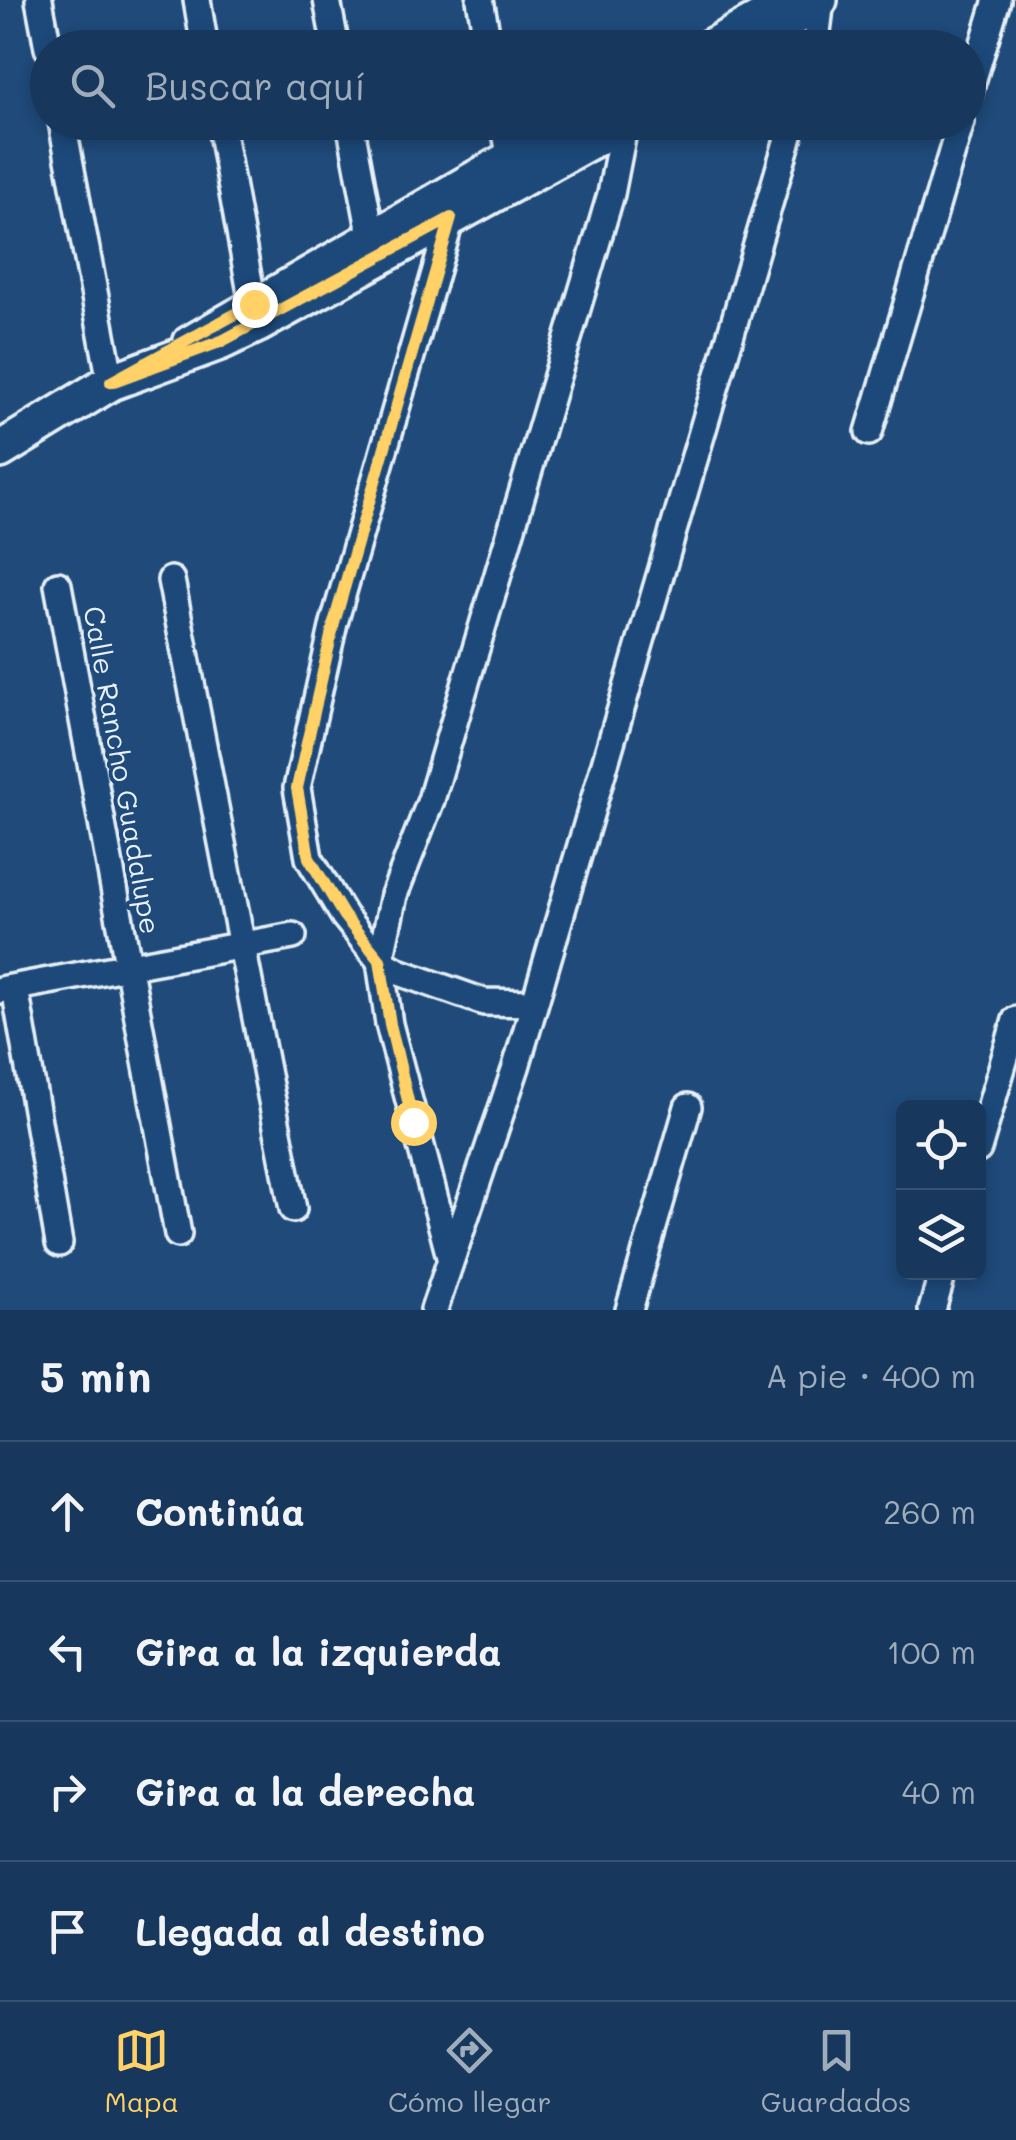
<!DOCTYPE html>
<html lang="es">
<meta charset="utf-8">
<style>
:root{--surface:#17385c;--page:#244365;--text:#f1f3f6;--muted:#9eacbb;--line:#365272;--accent:#ffd166}
body{margin:0;font-family:Mali,sans-serif;background:var(--page);color:var(--text)}
.controls{position:absolute;right:30px;bottom:30px;display:grid;overflow:hidden;border-radius:15px;box-shadow:0 5px 15px #0003}
.controls button{width:90px;height:90px;display:grid;place-items:center;padding:0;border:0;border-bottom:2px solid var(--line);background:var(--surface);color:var(--text);font:50px sans-serif}
.stop{position:absolute;width:30px;height:30px;margin:-22px;border:8px solid #ffd166;border-radius:50%;background:#fff}
.stop.end{background:#ffd166;border-color:#fff;box-shadow:0 2px 10px #0008}
.list{margin:0;padding:0;list-style:none}
h2{display:flex;justify-content:space-between;align-items:center;height:130px;margin:0;padding:0 40px;font-size:42px}
h2 small{font-size:32px;font-weight:400;color:var(--muted)}
.list li{display:grid;grid-template-columns:65px 1fr auto;gap:30px;align-items:center;box-sizing:border-box;height:140px;padding:0 40px;border-top:2px solid var(--line)}
.list b{display:block;font-size:38px;white-space:nowrap}
.list em{font-size:32px;font-style:normal;color:var(--muted)}
.icon{flex:none;width:55px;height:55px;fill:none;stroke:currentColor;stroke-width:2;stroke-linecap:round;stroke-linejoin:round}
.map{position:relative;flex:none;width:1016px;height:1310px;overflow:hidden}
.search{position:absolute;background:var(--surface);box-shadow:0 5px 15px #0003;left:30px;right:30px;top:30px;height:110px;display:flex;align-items:center;gap:25px;box-sizing:border-box;padding:0 35px;border-radius:55px;color:var(--muted);font-size:38px}
.sheet{height:690px;background:var(--surface)}
nav{display:flex;justify-content:space-around;align-items:center;box-sizing:border-box;height:140px;border-top:2px solid var(--line);background:var(--surface);font-size:28px;color:var(--muted)}
nav a{display:grid;justify-items:center;gap:5px}
nav .on{color:var(--accent)}
.map>svg:first-child{display:block}
.lines{fill:none;stroke-linecap:round;stroke-linejoin:round}
.street-casing{stroke:#e8f1f8;stroke-width:32}
.secondary-casing{stroke:#e8f1f8;stroke-width:42}
.street{stroke:#1f4a7a;stroke-width:25}
.secondary{stroke:#1f4a7a;stroke-width:35}
.route{stroke:#ffd166;stroke-width:12}
.labels{text-anchor:middle;dominant-baseline:central;stroke-width:8;stroke-linejoin:round;paint-order:stroke}
.street-label{font-size:28px;fill:#e8f1f8;stroke:#1f4a7a}
</style>
<div class="map">
<svg width="1016" height="1310" viewBox="0 0 1016 1310">
<rect width="100%" height="100%" fill="#1f4a7a"/>
<filter id="ink" filterUnits="userSpaceOnUse"><feTurbulence type="fractalNoise" baseFrequency=".01" numOctaves="2"/><feDisplacementMap in="SourceGraphic" scale="20" xChannelSelector="R" yChannelSelector="G"/><feConvolveMatrix kernelMatrix="1 2 1 2 8 2 1 2 1" color-interpolation-filters="sRGB"/></filter>
<g filter="url(#ink)">
<g class="lines">
<defs>
<g id="street">
<path d="M 39,0 L 48,48"/>
<path d="M 197,0 L 205,48"/>
<path d="M 327,0 L 336,48"/>
<path d="M 480,0 L 489,48"/>
<path d="M 699,48 L 785,0"/>
<path d="M 815,48 L 821,0"/>
<path d="M 968,95 L 997,0"/>
<path d="M 62,122 L 111,382 L 125,374"/>
<path d="M 220,122 L 253,304"/>
<path d="M 350,122 L 371,234"/>
<path d="M 504,122 L 510,154"/>
<path d="M 440,194 L 451,218 L 334,623 L 297,788 L 309,858 L 344,916 L 380,961 L 399,972 L 484,1002 L 534,1003"/>
<path d="M 187,340 L 564,122"/>
<path d="M 869,432 L 961,122"/>
<path d="M 171,580 L 293,1209"/>
<path d="M 58,585 L 178,1234"/>
<path d="M 15,988 L 59,1243"/>
<path d="M 0,990 L 293,936"/>
<path d="M 978,1149 L 1016,1020"/>
<path d="M 450,1257 L 389,1024 L 380,961 L 394,895 L 431,800 L 611,194 L 625,122"/>
<path d="M 434,1310 L 516,1067 L 793,122"/>
<path d="M 629,1310 L 688,1107"/>
<path d="M 932,1310 L 943,1272"/>
</g>
<g id="secondary">
<path d="M 747,48 L 819,0"/>
<path d="M 0,450 L 111,382 L 222,341 L 258,324 L 624,122"/>
</g>
</defs>
<use href="#street" class="street-casing"/>
<use href="#secondary" class="secondary-casing"/>
<use href="#street" class="street"/>
<use href="#secondary" class="secondary"/>
</g>
</g>
<g class="lines" filter="url(#ink)">
<path class="route" d="M 254,304 L 111,382 L 222,341 L 451,218 L 334,623 L 297,788 L 309,858 L 344,916 L 380,960 L 390,1024 L 413,1122"/>
</g>
<g class="labels">
<g class="street-label">
<text transform="translate(123 770) rotate(80)">Calle Rancho Guadalupe</text>
</g>
</g>
</svg>
<div class="controls">
<button><svg class="icon" aria-label="locate" viewBox="0 0 24 24"><circle cx="12" cy="12" r="6"/><path d="M12 2v4M12 18v4M2 12h4M18 12h4"/></svg></button>
<button><svg class="icon" aria-label="layers" viewBox="0 0 24 24"><path d="M12 4l9 5-9 5-9-5zM3 14l9 5 9-5"/></svg></button>
</div>
<div class="stop" style="left:413px;top:1122px"></div>
<div class="stop end" style="left:254px;top:304px"></div>
<div class="search"><svg class="icon" aria-label="search" viewBox="0 0 24 24"><circle cx="10" cy="10" r="6"/><path d="M15 15l6 6"/></svg>Buscar aquí</div>
</div>
<section class="sheet">
<h2>5 min<small>A pie · 400 m</small></h2>
<ul class="list">
<li><svg class="icon" aria-label="ahead" viewBox="0 0 24 24"><path d="M12 20V5M6 11l6-6 6 6"/></svg><div><b>Continúa</b></div><em>260 m</em></li>
<li><svg class="icon" aria-label="left" viewBox="0 0 24 24"><path d="M17 20v-9H6M10 6l-5 5 5 5"/></svg><div><b>Gira a la izquierda</b></div><em>100 m</em></li>
<li><svg class="icon" aria-label="right" viewBox="0 0 24 24"><path d="M7 20v-9h11M14 6l5 5-5 5"/></svg><div><b>Gira a la derecha</b></div><em>40 m</em></li>
<li><svg class="icon" aria-label="arrive" viewBox="0 0 24 24"><path d="M6 21V4h12l-3 4 3 4H6"/></svg><div><b>Llegada al destino</b></div></li>
</ul>
</section>
<nav>
<a class="on"><svg class="icon" aria-label="map" viewBox="0 0 24 24"><path d="M3 6l6-2 6 2 6-2v14l-6 2-6-2-6 2zM9 4v14M15 6v14"/></svg>Mapa</a>
<a><svg class="icon" aria-label="directions" viewBox="0 0 24 24"><path d="M12 3l9 9-9 9-9-9zM9 14v-3h6M13 9l2 2-2 2"/></svg>Cómo llegar</a>
<a><svg class="icon" aria-label="saved" viewBox="0 0 24 24"><path d="M7 4h10v16l-5-4-5 4z"/></svg>Guardados</a>
</nav>
